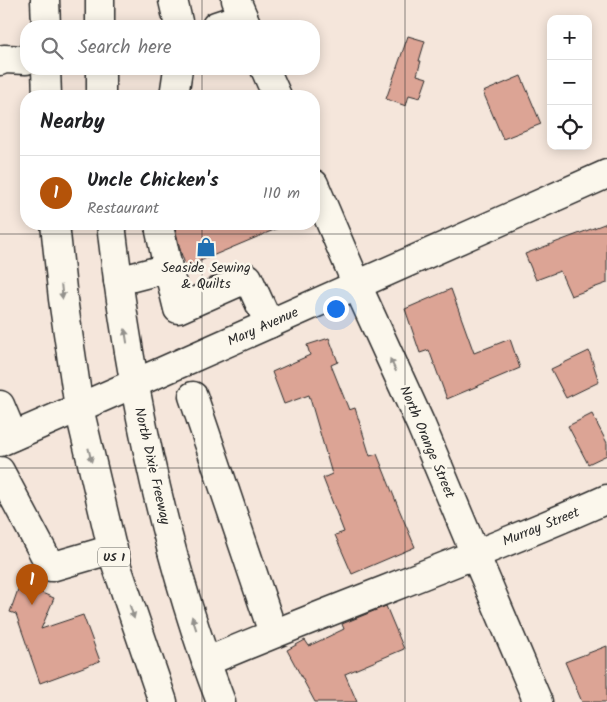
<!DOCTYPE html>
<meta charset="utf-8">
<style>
:root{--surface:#fff;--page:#f6f6f6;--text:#202124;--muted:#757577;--line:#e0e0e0;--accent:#b45309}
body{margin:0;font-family:Kalam,sans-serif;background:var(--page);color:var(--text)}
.controls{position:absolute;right:15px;top:15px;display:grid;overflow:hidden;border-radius:10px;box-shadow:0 2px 12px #0003}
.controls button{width:45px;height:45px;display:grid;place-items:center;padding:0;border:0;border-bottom:1px solid var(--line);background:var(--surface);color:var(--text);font:25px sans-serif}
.you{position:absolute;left:335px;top:308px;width:18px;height:18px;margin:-12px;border:4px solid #fff;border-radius:50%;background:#1a73e8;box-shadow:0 0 0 8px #1a73e833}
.badge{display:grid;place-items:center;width:32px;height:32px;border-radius:50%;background:var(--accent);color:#fff;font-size:16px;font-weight:700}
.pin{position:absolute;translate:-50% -41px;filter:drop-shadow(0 1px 2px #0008)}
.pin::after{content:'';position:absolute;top:26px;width:18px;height:15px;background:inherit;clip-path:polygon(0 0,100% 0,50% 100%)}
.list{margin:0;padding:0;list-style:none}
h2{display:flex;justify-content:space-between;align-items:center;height:65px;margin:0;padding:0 20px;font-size:21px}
h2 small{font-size:16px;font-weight:400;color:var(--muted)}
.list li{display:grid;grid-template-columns:32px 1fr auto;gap:15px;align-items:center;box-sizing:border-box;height:75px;padding:0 20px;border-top:1px solid var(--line)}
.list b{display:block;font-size:19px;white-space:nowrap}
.list p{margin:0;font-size:16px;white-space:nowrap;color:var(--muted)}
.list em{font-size:16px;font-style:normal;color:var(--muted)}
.icon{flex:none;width:28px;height:28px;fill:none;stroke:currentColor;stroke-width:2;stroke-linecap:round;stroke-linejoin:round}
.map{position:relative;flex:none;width:607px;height:702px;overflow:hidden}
.search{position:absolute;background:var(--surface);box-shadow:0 2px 12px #0003;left:20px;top:20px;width:300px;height:55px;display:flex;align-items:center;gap:12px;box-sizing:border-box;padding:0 18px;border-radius:20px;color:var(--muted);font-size:19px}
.panel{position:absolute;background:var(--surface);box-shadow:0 2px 12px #0003;left:20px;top:90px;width:300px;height:140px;border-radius:20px}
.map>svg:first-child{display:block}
.building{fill:#dca495;stroke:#2b2b2b}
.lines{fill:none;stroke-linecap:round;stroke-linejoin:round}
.minor-casing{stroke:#2b2b2b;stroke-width:31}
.major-casing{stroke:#2b2b2b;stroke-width:31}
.minor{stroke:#fbf7ec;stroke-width:28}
.major{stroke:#fbf7ec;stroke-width:28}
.oneway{fill:#93918c}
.grid{fill:none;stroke:#2b2b2b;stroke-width:1;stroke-opacity:0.55}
.labels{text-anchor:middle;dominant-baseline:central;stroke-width:5;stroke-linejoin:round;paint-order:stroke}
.shield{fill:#fbf7ec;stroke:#696865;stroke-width:1}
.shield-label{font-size:12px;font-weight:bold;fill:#2b2b2b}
.poi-label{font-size:14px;fill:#2b2b2b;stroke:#fbf7ec}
.street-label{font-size:14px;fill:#2b2b2b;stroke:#fbf7ec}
</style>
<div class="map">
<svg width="607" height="702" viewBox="0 0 607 702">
<rect width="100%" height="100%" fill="#f5e6db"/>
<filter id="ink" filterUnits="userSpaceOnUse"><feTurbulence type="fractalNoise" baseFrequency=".02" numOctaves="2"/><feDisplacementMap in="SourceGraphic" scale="10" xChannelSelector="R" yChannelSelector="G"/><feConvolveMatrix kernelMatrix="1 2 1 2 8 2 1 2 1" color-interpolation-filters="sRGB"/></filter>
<g filter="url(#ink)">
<g class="building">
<path d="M 408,36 L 425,41 L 419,61 L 421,61 L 417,75 L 427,78 L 420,98 L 409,95 L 406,106 L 386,99 Z"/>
<path d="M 521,76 L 541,124 L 503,139 L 483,92 Z"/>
<path d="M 607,223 L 607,283 L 571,296 L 560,271 L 536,280 L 525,254 Z"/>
<path d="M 173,224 L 288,224 L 186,267 L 181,253 L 175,228 Z"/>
<path d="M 451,289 L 474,353 L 510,339 L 520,368 L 447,399 L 429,350 L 420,353 L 405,309 Z"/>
<path d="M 329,338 L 338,362 L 331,365 L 349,410 L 355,408 L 370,456 L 377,454 L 399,509 L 415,547 L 352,574 L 335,535 L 344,532 L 323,478 L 332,474 L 309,395 L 284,404 L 272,372 L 310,355 L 307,345 Z"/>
<path d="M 589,351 L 599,382 L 566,398 L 551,369 Z"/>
<path d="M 592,414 L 607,443 L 607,455 L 588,464 L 568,426 Z"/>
<path d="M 20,584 L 54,598 L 41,629 L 83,615 L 100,661 L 40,683 L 16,614 L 10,612 Z"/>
<path d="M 386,606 L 404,649 L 345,674 L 357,702 L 315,702 L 287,650 L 305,640 L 309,646 L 344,629 L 342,624 Z"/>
<path d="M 607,646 L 607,702 L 582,702 L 565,662 Z"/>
</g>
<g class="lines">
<defs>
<g id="minor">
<path d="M 173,0 L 179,26"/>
<path d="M 236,0 L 247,26"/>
<path d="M 216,26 L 243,17"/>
<path d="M 0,61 L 4,59 L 26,60"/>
<path d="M 265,69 L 277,96"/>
<path d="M 174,96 L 178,69"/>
<path d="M 314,184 L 357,285 L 421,425 L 475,554 L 538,702"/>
<path d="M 160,231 L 168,268"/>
<path d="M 118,281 L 168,268 L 178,309 L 248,278 L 269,324"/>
<path d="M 193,396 L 273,633"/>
<path d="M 0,405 L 13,436"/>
<path d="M 0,442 L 163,371 L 607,174"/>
<path d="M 0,471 L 51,567 L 113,549"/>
<path d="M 206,662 C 339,605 476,558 607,499"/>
</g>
<g id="major">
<path d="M 45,0 L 46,26"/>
<path d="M 100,0 L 100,26"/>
<path d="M 46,69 L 47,96"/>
<path d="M 101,69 L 101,96"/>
<path d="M 55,224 L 63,299 L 79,408 L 115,561 L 163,702"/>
<path d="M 111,224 C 130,387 162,549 221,702"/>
</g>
</defs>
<use href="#minor" class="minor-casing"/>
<use href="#major" class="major-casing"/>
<use href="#minor" class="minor"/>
<use href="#major" class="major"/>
</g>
<defs><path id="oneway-solid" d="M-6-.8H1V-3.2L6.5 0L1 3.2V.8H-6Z" transform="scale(1.25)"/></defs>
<g class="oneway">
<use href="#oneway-solid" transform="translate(62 292) rotate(84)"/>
<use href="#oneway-solid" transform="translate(126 336) rotate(-99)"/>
<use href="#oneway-solid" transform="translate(393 365) rotate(-115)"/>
<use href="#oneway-solid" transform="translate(90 455) rotate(77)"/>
<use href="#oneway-solid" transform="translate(132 612) rotate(72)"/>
<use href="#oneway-solid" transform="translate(194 623) rotate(-108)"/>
</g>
</g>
<path class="grid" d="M 202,0 L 202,26M 405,0 L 405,702M 202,69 L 202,96M 202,224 L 202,702M 0,234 L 607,234M 0,468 L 607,468"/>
<defs>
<symbol id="shop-bare" viewBox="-9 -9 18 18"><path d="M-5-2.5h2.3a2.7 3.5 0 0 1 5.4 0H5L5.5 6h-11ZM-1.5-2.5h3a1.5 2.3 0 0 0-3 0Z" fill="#1f6fb2" stroke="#fbf7ec" stroke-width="2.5" paint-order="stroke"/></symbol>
</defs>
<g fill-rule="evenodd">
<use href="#shop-bare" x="192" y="233" width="28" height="28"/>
</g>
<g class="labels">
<rect class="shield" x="98" y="547.5" width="32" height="19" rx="4"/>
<g class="shield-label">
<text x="114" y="557">US 1</text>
</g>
<g class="poi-label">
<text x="206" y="268">Seaside Sewing<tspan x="206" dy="16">&amp; Quilts</tspan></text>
</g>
<g class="street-label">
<text transform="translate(263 327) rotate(-24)">Mary Avenue</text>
<text transform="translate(427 442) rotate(67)">North Orange Street</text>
<text transform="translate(152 466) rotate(77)">North Dixie Freeway</text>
<text transform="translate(541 527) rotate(-22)">Murray Street</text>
</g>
</g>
</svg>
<div class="controls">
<button>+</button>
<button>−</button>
<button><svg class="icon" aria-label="locate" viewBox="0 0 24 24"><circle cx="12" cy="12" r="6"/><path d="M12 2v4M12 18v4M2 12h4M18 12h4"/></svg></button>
</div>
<div class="you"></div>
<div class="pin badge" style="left:32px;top:605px">1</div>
<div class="search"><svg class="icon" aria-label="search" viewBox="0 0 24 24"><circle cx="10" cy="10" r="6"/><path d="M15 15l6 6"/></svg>Search here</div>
<section class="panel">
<h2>Nearby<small></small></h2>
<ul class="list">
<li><span class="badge">1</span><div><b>Uncle Chicken's</b><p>Restaurant</p></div><em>110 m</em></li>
</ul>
</section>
</div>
